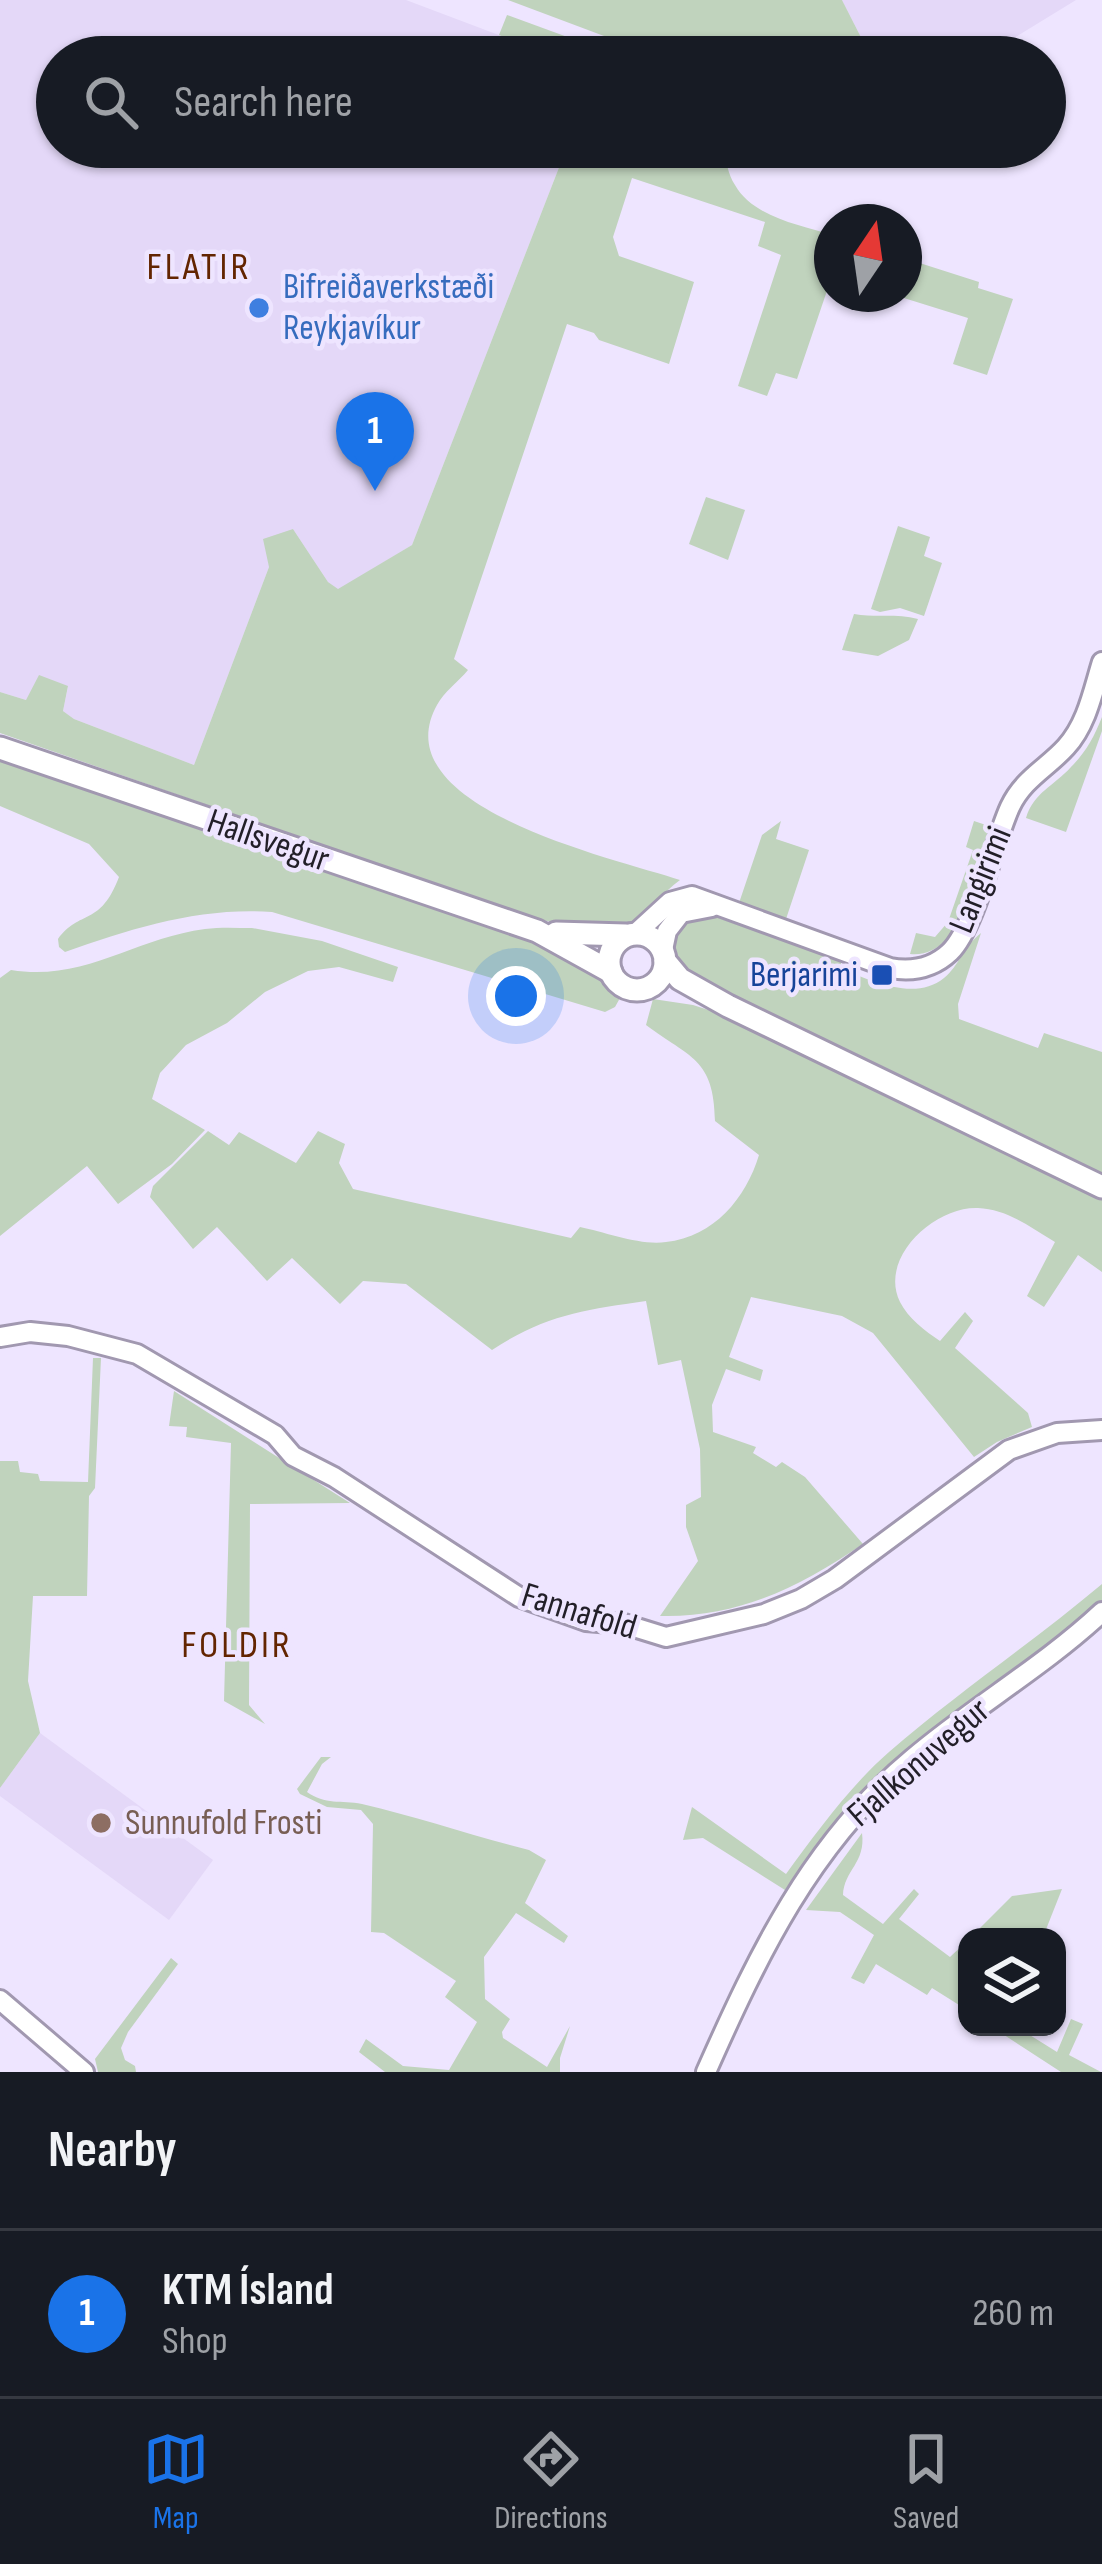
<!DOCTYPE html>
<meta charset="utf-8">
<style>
:root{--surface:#171b24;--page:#242831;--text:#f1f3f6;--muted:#9ea1a6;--line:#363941;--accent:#1a73e8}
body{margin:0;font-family:"Sofia Sans Condensed",sans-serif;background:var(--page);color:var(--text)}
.controls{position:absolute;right:36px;bottom:36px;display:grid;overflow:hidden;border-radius:24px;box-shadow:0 3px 9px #0004}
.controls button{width:108px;height:108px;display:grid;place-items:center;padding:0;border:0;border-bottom:3px solid var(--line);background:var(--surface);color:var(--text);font:60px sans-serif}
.compass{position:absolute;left:814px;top:204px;width:108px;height:108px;border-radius:50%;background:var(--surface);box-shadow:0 3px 9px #0004;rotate:13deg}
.you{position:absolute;left:516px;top:996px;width:42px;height:42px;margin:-30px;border:9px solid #fff;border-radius:50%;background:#1a73e8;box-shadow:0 0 0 18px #1a73e833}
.badge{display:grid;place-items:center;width:78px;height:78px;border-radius:50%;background:var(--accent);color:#fff;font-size:39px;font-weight:700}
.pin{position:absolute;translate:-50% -99px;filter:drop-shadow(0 3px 6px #0008)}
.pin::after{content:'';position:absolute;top:63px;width:42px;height:36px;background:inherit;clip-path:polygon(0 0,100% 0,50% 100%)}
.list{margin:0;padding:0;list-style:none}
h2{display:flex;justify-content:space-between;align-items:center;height:156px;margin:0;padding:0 48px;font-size:51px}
h2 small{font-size:39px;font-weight:400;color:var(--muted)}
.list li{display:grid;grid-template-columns:78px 1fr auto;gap:36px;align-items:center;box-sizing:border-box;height:168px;padding:0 48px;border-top:3px solid var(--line)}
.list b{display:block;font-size:45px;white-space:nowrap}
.list p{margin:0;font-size:39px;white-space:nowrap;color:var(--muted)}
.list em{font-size:39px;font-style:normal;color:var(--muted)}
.icon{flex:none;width:66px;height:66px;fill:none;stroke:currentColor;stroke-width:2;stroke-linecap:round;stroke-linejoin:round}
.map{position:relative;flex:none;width:1102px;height:2072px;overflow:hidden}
.search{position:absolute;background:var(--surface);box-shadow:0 3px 9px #0004;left:36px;right:36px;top:36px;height:132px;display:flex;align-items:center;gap:30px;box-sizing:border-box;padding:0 42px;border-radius:66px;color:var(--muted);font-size:45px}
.sheet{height:324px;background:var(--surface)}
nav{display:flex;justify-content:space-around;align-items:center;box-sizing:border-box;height:168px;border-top:3px solid var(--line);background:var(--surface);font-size:33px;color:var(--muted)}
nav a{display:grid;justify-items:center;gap:6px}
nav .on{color:var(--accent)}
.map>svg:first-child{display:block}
.built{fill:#e4d8f8}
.green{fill:#c0d3bd}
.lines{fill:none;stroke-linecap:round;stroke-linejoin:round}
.tertiary-casing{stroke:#a198b0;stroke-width:24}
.secondary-casing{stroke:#a198b0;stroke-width:27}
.tertiary{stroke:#fff;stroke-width:18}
.secondary{stroke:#fff;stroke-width:21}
.shop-dot{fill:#3f7fe0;stroke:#eee5ff;stroke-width:4.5}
.transit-dot{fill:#1a4fb4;stroke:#eee5ff;stroke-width:4.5}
.education-dot{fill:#8d6e63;stroke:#eee5ff;stroke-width:4.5}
.labels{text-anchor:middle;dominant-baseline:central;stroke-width:9;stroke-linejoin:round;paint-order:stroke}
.shop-label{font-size:36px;fill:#366cbe;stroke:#eee5ff;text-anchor:start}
.street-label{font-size:36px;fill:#221f28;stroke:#eee5ff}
.transit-label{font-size:36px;fill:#164399;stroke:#eee5ff;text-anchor:end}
.education-label{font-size:36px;fill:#785e54;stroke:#eee5ff;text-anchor:start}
.neighbourhood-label{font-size:39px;letter-spacing:3px;fill:#632501;stroke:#eee5ff}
</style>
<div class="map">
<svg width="1102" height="2072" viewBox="0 0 1102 2072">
<rect width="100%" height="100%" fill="#eee5ff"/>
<g class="built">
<path d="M 0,0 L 406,0 L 557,57 L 57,57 L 57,147 L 567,147 L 412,545 L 338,590 L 328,582 L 293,529 L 269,567 L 194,765 L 74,719 L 63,711 L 68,687 L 26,700 L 0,692 Z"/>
<path d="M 842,0 L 1076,0 L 983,57 L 871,57 Z"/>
<path d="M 40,1733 L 213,1860 L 169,1920 L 0,1796 L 0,1788 Z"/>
</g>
<g class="green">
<path d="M 508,0 L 842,0 L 871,57 L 660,57 Z"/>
<path d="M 507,15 L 622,57 L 557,57 L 499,35 Z"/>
<path d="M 567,147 L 722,147 C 726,159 728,175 735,185 C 753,217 800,225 832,235 L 832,276 L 797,379 L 776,373 L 767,396 L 738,386 L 781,255 L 758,246 L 765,222 L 632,178 L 613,237 L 619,256 L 694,282 L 669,364 L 599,340 L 594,333 L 567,324 L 454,659 L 468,670 C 459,681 444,692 437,705 C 380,808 618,859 680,880 C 663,892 653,909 637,920 C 609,939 560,924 530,917 L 0,733 L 0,692 L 26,700 L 39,675 L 68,686 L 63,711 L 74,719 L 194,765 L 269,567 L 263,539 L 293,529 L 328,582 L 338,589 L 412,545 Z"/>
<path d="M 904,258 L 979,282 L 978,288 L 1013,299 L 987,375 L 953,364 L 968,318 L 891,294 L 904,294 Z"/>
<path d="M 706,497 L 745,510 L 728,560 L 689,544 Z"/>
<path d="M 898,526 L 930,537 L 924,556 L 942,563 L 924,616 L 900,608 L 880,612 L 871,609 Z"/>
<path d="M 854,614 C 877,618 896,613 918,619 L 909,640 L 878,656 L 842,650 Z"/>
<path d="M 1102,717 L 1102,731 L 1066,832 L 1026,818 C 1034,792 1054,786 1071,767 C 1086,752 1094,737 1102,717 Z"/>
<path d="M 0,756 L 279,857 L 578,957 L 602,975 L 620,998 L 615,1007 L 605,1012 L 272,912 C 200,907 133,928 65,952 L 59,947 L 58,939 C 80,909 100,927 119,877 L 89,844 L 0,806 Z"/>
<path d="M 781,821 L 776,839 L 809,850 L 786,919 L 739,903 L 762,835 Z"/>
<path d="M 974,821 L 992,827 C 979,866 964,960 910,954 L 916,933 L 935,937 L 948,922 L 973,850 L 966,847 Z"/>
<path d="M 699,915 L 716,917 L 841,961 L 841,969 C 870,980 915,1002 944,978 C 959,966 963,947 981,933 L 958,1004 L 959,1019 L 1038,1048 L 1044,1033 L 1102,1052 L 1102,1177 L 694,975 C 675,958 668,943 684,919 Z"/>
<path d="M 252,928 L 322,941 L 398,967 L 393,982 L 339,967 L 308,971 L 265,992 L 227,1023 L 186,1045 L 160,1073 L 152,1099 L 205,1130 L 172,1164 L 118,1204 L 87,1166 L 0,1236 L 0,978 L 11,970 C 85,982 135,938 205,929 C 220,927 237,928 252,928 Z"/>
<path d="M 653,999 L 693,1005 L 727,1016 L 1102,1199 L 1102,1272 L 1078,1255 L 1044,1307 L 1027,1296 L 1055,1242 C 1030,1227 1007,1209 978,1208 C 936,1206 878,1257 900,1302 C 908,1318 925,1331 940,1341 L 965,1312 L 973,1321 L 955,1348 L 1028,1413 L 1032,1427 L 997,1442 L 974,1457 L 873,1333 L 842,1316 L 751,1297 L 729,1357 L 763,1370 L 760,1381 L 726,1369 L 712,1405 L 713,1432 L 756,1447 L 753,1453 L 776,1467 L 782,1462 L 805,1477 L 863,1544 C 800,1587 738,1618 660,1616 L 698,1561 L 686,1527 L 686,1505 L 701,1497 L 700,1449 L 681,1360 L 658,1365 L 646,1301 C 584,1310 545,1315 492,1350 L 406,1284 L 363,1281 L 340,1304 L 292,1258 L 267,1281 L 217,1227 L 193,1249 L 150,1197 L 153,1186 L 208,1131 L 229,1145 L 239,1132 L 296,1163 L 318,1131 L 345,1144 L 339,1163 L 353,1189 L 571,1238 L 580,1227 C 605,1232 641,1246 666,1242 C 714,1237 746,1198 759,1155 L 715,1121 C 714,1058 690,1058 646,1025 Z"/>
<path d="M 93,1358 L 101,1358 L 95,1488 L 89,1496 L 87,1596 L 33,1596 L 28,1681 L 40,1733 L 0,1788 L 0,1461 L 18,1461 L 20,1472 L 38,1474 L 40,1481 L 88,1482 Z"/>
<path d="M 174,1391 L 350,1503 L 250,1504 L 249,1705 L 265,1724 L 224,1701 L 231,1443 L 186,1437 L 187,1427 L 169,1426 Z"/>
<path d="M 1102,1584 L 1102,1604 L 1025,1665 L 1022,1662 L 1004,1675 L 1005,1679 L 897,1762 L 847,1808 L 785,1890 L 703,1838 L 683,1840 L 692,1807 L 786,1874 C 817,1832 849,1787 889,1752 C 957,1693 1033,1642 1102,1584 Z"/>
<path d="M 321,1757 L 331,1757 L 322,1764 L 307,1792 C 325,1805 341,1800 362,1804 C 418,1817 473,1836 529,1850 L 546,1860 L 525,1903 L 568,1936 L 564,1943 L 516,1913 L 484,1957 L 485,1999 L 510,2019 L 502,2032 L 503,2038 L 547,2067 L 570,2026 L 560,2058 L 560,2072 L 385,2072 L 359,2052 L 366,2039 L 403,2066 L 449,2070 L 477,2022 L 445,1997 L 456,1981 L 384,1933 L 371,1932 L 373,1824 L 361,1810 L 327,1807 L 300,1794 L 297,1789 Z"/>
<path d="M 862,1833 C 866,1863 844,1870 843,1895 L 883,1924 L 914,1889 L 919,1894 L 899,1919 L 950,1957 L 967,1941 L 967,2010 L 932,1988 L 927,1995 L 876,1964 L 864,1984 L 851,1978 L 874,1935 L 840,1912 L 806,1910 Z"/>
<path d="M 1062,1889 L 1043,1937 L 971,1937 L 1012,1896 Z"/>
<path d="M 171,1958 L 178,1964 L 128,2032 L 121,2048 L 125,2060 L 135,2066 L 136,2072 L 98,2072 L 95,2059 Z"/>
<path d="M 1071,2019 L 1083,2024 L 1069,2055 L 1101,2072 L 1061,2072 L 992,2027 L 1017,2027 L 1057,2052 Z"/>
</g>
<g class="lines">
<defs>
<g id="tertiary">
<path d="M 635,934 L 670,902 L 692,896 L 890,968 C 912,972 933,968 950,952 C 976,926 993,844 1010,807 C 1023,779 1047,768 1066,747 C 1087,724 1093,691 1102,662"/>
<path d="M 663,950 L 667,931 L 681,913 L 712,907"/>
<path d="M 0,1337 L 30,1332 L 68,1336 L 137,1354 L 275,1435 L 293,1456 L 334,1477 L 519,1597 L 586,1621 L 624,1624 L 666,1637 L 764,1614 L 801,1599 L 835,1579 L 1009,1450 L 1057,1433 L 1102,1430"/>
<path d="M 0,2000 L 84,2072"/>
<path d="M 706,2072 C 758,1955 811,1843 912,1759 C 973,1707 1043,1667 1102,1612"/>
</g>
<g id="secondary">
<path d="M 0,748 L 537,931 L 611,972"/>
<path d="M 556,933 L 626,935"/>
<circle cx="637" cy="962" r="28"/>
<path d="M 665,961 L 680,979 L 728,1006 L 1102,1187"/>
</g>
</defs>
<use href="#tertiary" class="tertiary-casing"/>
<use href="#secondary" class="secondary-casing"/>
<use href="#tertiary" class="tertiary"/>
<use href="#secondary" class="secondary"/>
</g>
<circle class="shop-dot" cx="259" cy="308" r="12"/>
<rect class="transit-dot" x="870" y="963" width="24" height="24" rx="6"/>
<circle class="education-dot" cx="101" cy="1823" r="12"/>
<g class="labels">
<g class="shop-label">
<text x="283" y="287">Bifreiðaverkstæði<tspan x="283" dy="41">Reykjavíkur</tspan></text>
</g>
<g class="street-label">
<text transform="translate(268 841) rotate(19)">Hallsvegur</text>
<text transform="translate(981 880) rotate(-68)">Langirimi</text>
<text transform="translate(579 1612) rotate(17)">Fannafold</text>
<text transform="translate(919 1763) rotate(-41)">Fjallkonuvegur</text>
</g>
<g class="transit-label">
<text x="858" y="975">Berjarimi</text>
</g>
<g class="education-label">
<text x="125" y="1823">Sunnufold Frosti</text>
</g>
<g class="neighbourhood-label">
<text x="199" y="267">FLATIR</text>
<text x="237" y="1645">FOLDIR</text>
</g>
</g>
</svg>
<div class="controls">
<button><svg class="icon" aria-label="layers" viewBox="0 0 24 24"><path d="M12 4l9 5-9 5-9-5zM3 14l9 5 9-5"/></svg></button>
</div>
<svg class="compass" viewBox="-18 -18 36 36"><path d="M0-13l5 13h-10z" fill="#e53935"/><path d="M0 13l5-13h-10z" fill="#9ea1a6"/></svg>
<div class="you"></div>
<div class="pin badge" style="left:375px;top:491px">1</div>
<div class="search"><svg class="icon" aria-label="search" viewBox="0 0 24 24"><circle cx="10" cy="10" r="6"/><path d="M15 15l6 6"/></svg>Search here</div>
</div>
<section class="sheet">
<h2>Nearby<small></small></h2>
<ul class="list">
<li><span class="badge">1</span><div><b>KTM Ísland</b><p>Shop</p></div><em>260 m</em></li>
</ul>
</section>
<nav>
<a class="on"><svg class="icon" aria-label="map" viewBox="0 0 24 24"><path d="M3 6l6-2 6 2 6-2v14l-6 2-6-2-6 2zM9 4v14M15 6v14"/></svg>Map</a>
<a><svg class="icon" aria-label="directions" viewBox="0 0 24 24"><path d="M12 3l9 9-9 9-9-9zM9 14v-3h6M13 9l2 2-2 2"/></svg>Directions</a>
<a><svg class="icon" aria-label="saved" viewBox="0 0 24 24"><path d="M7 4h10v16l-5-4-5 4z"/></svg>Saved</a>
</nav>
